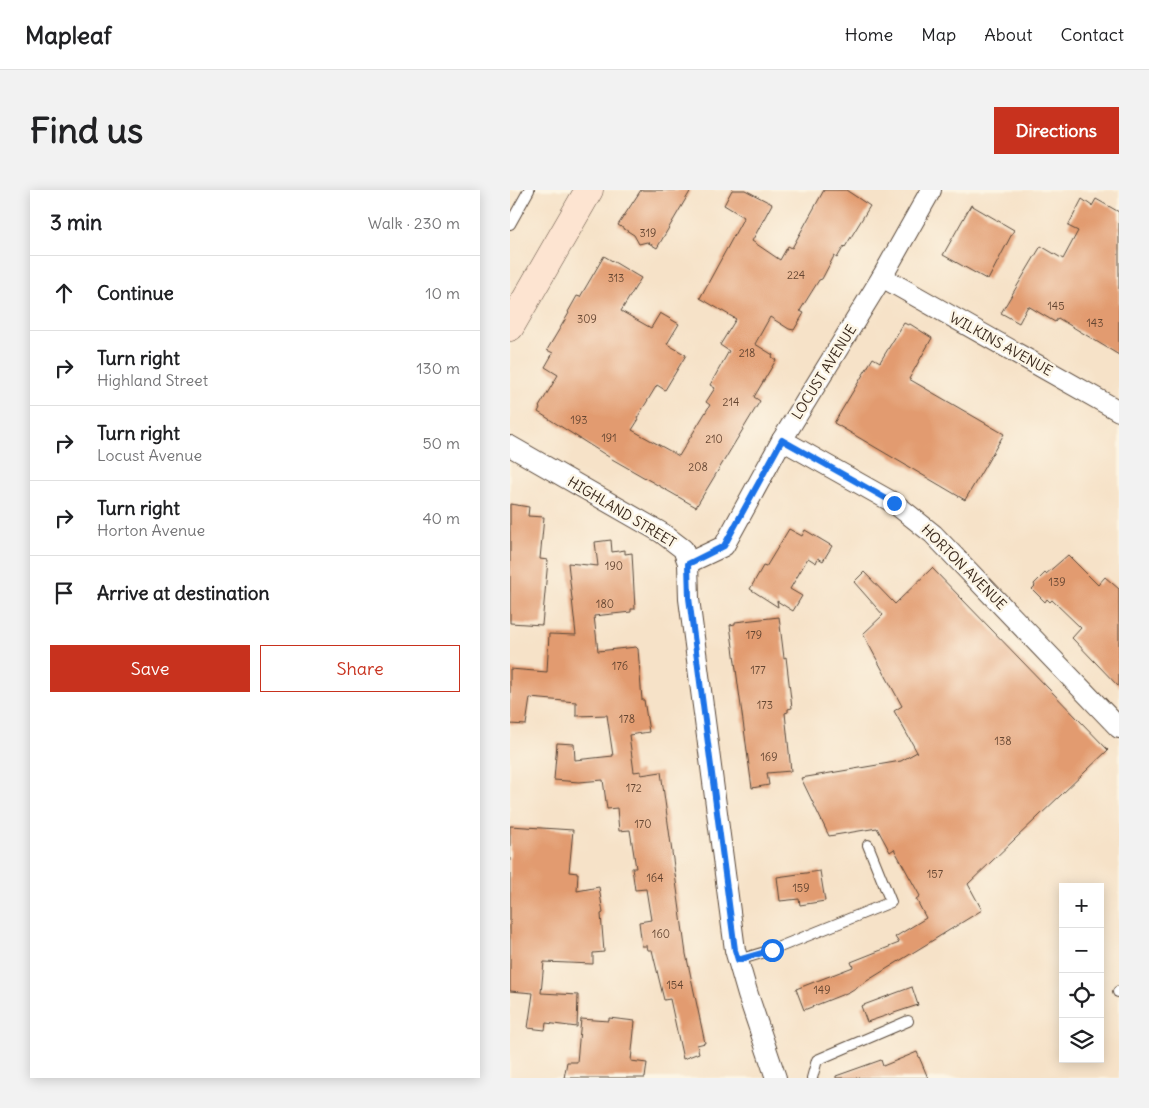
<!DOCTYPE html>
<meta charset="utf-8">
<style>
:root{--surface:#fff;--page:#f2f2f2;--text:#202124;--muted:#757577;--line:#e0e0e0;--accent:#c8321e}
body{margin:0;font-family:Delius,sans-serif;background:var(--page);color:var(--text)}
.controls{position:absolute;right:15px;bottom:15px;display:grid;overflow:hidden;border-radius:0px;box-shadow:0 2px 12px #0003}
.controls button{width:45px;height:45px;display:grid;place-items:center;padding:0;border:0;border-bottom:1px solid var(--line);background:var(--surface);color:var(--text);font:25px sans-serif}
.stop{position:absolute;width:15px;height:15px;margin:-11px;border:4px solid #1a73e8;border-radius:50%;background:#fff}
.stop.end{background:#1a73e8;border-color:#fff;box-shadow:0 1px 5px #0008}
.list{margin:0;padding:0;list-style:none}
h2{display:flex;justify-content:space-between;align-items:center;height:65px;margin:0;padding:0 20px;font-size:21px}
h2 small{font-size:16px;font-weight:400;color:var(--muted)}
.list li{display:grid;grid-template-columns:32px 1fr auto;gap:15px;align-items:center;box-sizing:border-box;height:75px;padding:0 20px;border-top:1px solid var(--line)}
.list b{display:block;font-size:19px;white-space:nowrap}
.list p{margin:0;font-size:16px;white-space:nowrap;color:var(--muted)}
.list em{font-size:16px;font-style:normal;color:var(--muted)}
.actions{display:flex;gap:10px;padding:15px 20px}
.actions a{flex:1;padding:11px 0;border:1px solid var(--accent);border-radius:0px;text-align:center;font-size:18px;color:var(--accent)}
.actions .main{background:var(--accent);color:#fff}
.icon{flex:none;width:28px;height:28px;fill:none;stroke:currentColor;stroke-width:2;stroke-linecap:round;stroke-linejoin:round}
.map{position:relative;flex:none;width:609px;height:888px;overflow:hidden;border-radius:0px}
header{display:flex;align-items:center;gap:30px;box-sizing:border-box;height:70px;padding:0 25px;background:var(--surface);border-bottom:1px solid var(--line)}
header strong{font-size:24px}
nav{display:flex;gap:28px;margin-inline-start:auto;font-size:18px}
.intro{display:flex;align-items:center;justify-content:space-between;box-sizing:border-box;height:120px;padding:0 30px}
h1{margin:0;font-size:35px}
.button{padding:12px 22px;border-radius:0px;background:var(--accent);color:#fff;font-size:18px;font-weight:700}
main{display:flex;gap:30px;padding:0 30px}
aside{flex:1;background:var(--surface);border-radius:0px;box-shadow:0 2px 12px #0003}
.map>svg:first-child{display:block}
.building{fill:#e29b6f}
.lines{fill:none;stroke-linecap:round;stroke-linejoin:round}
.lane-casing{stroke:#574638;stroke-width:12}
.street-casing{stroke:#574638;stroke-width:22}
.secondary-casing{stroke:#574638;stroke-width:29}
.lane{stroke:#fff;stroke-width:10}
.street{stroke:#fff;stroke-width:20}
.secondary{stroke:#fde4d1;stroke-width:28}
.route{stroke:#1a73e8;stroke-width:6}
.labels{text-anchor:middle;dominant-baseline:central;stroke-width:5;stroke-linejoin:round;paint-order:stroke}
.number-label{font-size:11px;fill:#654632}
.street-label{font-size:14px;fill:#3b2a1e;stroke:#fcf5e5}
</style>
<header>
<strong>Mapleaf</strong>
<nav><a>Home</a><a>Map</a><a>About</a><a>Contact</a></nav>
</header>
<div class="intro"><h1>Find us</h1><a class="button">Directions</a></div>
<main>
<aside>
<h2>3 min<small>Walk · 230 m</small></h2>
<ul class="list">
<li><svg class="icon" aria-label="ahead" viewBox="0 0 24 24"><path d="M12 20V5M6 11l6-6 6 6"/></svg><div><b>Continue</b></div><em>10 m</em></li>
<li><svg class="icon" aria-label="right" viewBox="0 0 24 24"><path d="M7 20v-9h11M14 6l5 5-5 5"/></svg><div><b>Turn right</b><p>Highland Street</p></div><em>130 m</em></li>
<li><svg class="icon" aria-label="right" viewBox="0 0 24 24"><path d="M7 20v-9h11M14 6l5 5-5 5"/></svg><div><b>Turn right</b><p>Locust Avenue</p></div><em>50 m</em></li>
<li><svg class="icon" aria-label="right" viewBox="0 0 24 24"><path d="M7 20v-9h11M14 6l5 5-5 5"/></svg><div><b>Turn right</b><p>Horton Avenue</p></div><em>40 m</em></li>
<li><svg class="icon" aria-label="arrive" viewBox="0 0 24 24"><path d="M6 21V4h12l-3 4 3 4H6"/></svg><div><b>Arrive at destination</b></div></li>
</ul>
<div class="actions"><a class="main">Save</a><a>Share</a></div>
</aside>
<div class="map">
<svg width="609" height="888" viewBox="0 0 609 888">
<rect width="100%" height="100%" fill="#fcf5e5"/>
<filter id="ink" filterUnits="userSpaceOnUse"><feTurbulence type="fractalNoise" baseFrequency=".02" numOctaves="2"/><feDisplacementMap in="SourceGraphic" scale="10" xChannelSelector="R" yChannelSelector="G"/><feConvolveMatrix kernelMatrix="1 2 1 2 8 2 1 2 1" color-interpolation-filters="sRGB"/></filter>
<filter id="wash" filterUnits="userSpaceOnUse"><feTurbulence type="fractalNoise" baseFrequency=".0096" numOctaves="4" result="noise"/><feDisplacementMap in="SourceGraphic" scale="20" xChannelSelector="R" yChannelSelector="G"/><feGaussianBlur stdDeviation="1.12" result="paint"/><feColorMatrix in="noise" values="0 0 0 0 0 0 0 0 0 0 0 0 0 0 0 0 0 1.4 0 .05"/><feComposite in="paint" operator="in"/></filter>
<g filter="url(#wash)">
<rect width="100%" height="100%" fill="#f6e2c8"/>
<g id="blocks">
<g class="building">
<path d="M 131,0 L 181,0 L 147,58 L 137,52 L 129,54 L 124,45 L 108,35 Z"/>
<path d="M 222,0 L 235,0 L 262,14 L 242,51 L 270,70 L 278,56 L 282,58 L 314,0 L 336,0 L 360,16 L 335,57 L 334,56 L 327,68 L 324,66 L 312,89 L 309,90 L 291,119 L 290,121 L 294,123 L 284,140 L 279,139 L 260,127 L 245,154 L 263,165 L 262,167 L 266,170 L 244,207 L 250,211 L 186,317 L 102,269 L 28,222 L 30,218 L 29,217 L 48,185 L 35,177 L 43,163 L 37,160 L 59,123 L 58,122 L 67,106 L 70,107 L 94,66 L 131,88 L 111,121 L 141,138 L 150,123 L 169,134 L 157,154 L 176,165 L 155,200 L 147,195 L 127,228 L 129,229 L 122,240 L 169,266 L 200,215 L 196,212 L 205,198 L 200,195 L 219,161 L 210,155 L 226,129 L 190,108 L 234,27 L 214,15 Z"/>
<path d="M 572,9 L 582,16 L 586,9 L 609,22 L 609,165 L 548,128 L 545,132 L 518,116 L 509,133 L 491,123 L 531,56 L 553,69 L 568,41 L 558,36 Z"/>
<path d="M 461,15 L 504,40 L 478,90 L 433,65 Z"/>
<path d="M 394,133 L 398,135 L 400,134 L 422,148 L 399,189 L 494,244 L 455,310 L 324,233 L 363,168 L 370,172 Z"/>
<path d="M 0,314 L 19,317 L 18,326 L 34,327 L 30,369 L 38,370 L 32,435 L 0,433 Z"/>
<path d="M 279,339 L 292,346 L 295,340 L 322,356 L 313,371 L 308,368 L 306,373 L 298,368 L 280,399 L 292,406 L 283,421 L 267,411 L 268,417 L 240,399 L 253,376 L 256,377 Z"/>
<path d="M 101,350 L 102,362 L 115,360 L 115,364 L 122,363 L 125,419 L 121,419 L 121,422 L 84,426 L 88,461 L 126,457 L 128,459 L 132,510 L 134,510 L 139,542 L 119,545 L 124,582 L 131,581 L 131,585 L 151,582 L 176,764 L 195,853 L 187,855 L 189,863 L 173,869 L 160,809 L 154,810 L 142,760 L 138,760 L 137,756 L 132,756 L 129,732 L 141,730 L 136,699 L 125,700 L 122,678 L 126,678 L 120,640 L 109,641 L 107,618 L 97,619 L 93,590 L 69,592 L 44,590 L 47,553 L 64,554 L 65,570 L 103,566 L 97,525 L 66,526 L 66,512 L 20,508 L 16,535 L 0,534 L 0,479 L 37,482 L 39,444 L 66,445 L 58,373 L 88,376 L 85,352 Z"/>
<path d="M 558,365 L 588,395 L 595,387 L 609,399 L 609,497 L 562,448 L 571,438 L 542,410 L 540,412 L 537,409 L 535,412 L 522,399 L 525,396 L 524,394 L 535,383 L 536,384 Z"/>
<path d="M 422,378 L 598,560 L 458,694 L 472,720 L 339,802 L 294,820 L 286,799 L 343,777 L 341,772 L 389,753 L 385,747 L 416,728 L 406,709 L 410,706 L 384,659 L 380,662 L 367,638 L 319,646 L 291,588 L 391,571 L 407,562 L 384,521 L 392,516 L 353,444 L 373,425 L 344,392 L 354,382 L 385,414 Z"/>
<path d="M 269,427 L 274,468 L 276,467 L 282,518 L 278,519 L 278,522 L 275,523 L 281,581 L 257,583 L 259,595 L 242,598 L 220,435 L 225,434 L 225,432 Z"/>
<path d="M 0,636 L 63,640 L 59,682 L 68,683 L 67,701 L 89,697 L 93,723 L 91,724 L 94,762 L 83,763 L 83,774 L 34,772 L 31,803 L 68,805 L 67,837 L 36,833 L 35,840 L 18,838 L 23,803 L 0,801 Z"/>
<path d="M 310,681 L 315,711 L 290,715 L 289,709 L 270,711 L 267,687 Z"/>
<path d="M 402,797 L 408,815 L 357,832 L 351,816 Z"/>
<path d="M 99,828 L 125,831 L 121,871 L 137,873 L 135,888 L 54,888 L 57,872 L 67,872 L 71,829 L 99,831 Z"/>
<path d="M 407,862 L 418,888 L 326,888 L 326,886 L 371,870 L 373,876 Z"/>
</g>
</g>
</g>
<g filter="url(#ink)">
<use href="#blocks" fill-opacity="0" stroke="#574638" stroke-width="1"/>
<g class="lines">
<defs>
<g id="lane">
<path d="M 0,34 L 19,0"/>
<path d="M 228,770 L 262,760 L 381,712 L 358,655"/>
<path d="M 608,802 L 609,801"/>
<path d="M 302,888 L 307,870 L 398,831"/>
</g>
<g id="street">
<path d="M 372,87 L 609,221"/>
<path d="M 272,250 L 384,313 L 423,344 L 609,538"/>
<path d="M 0,256 L 152,343 L 173,359 L 178,373 L 179,409 L 225,760 L 238,805 L 266,888"/>
<path d="M 178,373 L 214,356 L 272,250 L 372,87 L 421,0"/>
</g>
<path id="secondary" d="M 0,137 L 79,0"/>
</defs>
<use href="#lane" class="lane-casing"/>
<use href="#street" class="street-casing"/>
<use href="#secondary" class="secondary-casing"/>
<use href="#lane" class="lane"/>
<use href="#street" class="street"/>
<use href="#secondary" class="secondary"/>
</g>
</g>
<g class="lines" filter="url(#ink)">
<path class="route" d="M 262,760 L 228,770 L 225,760 L 179,408 L 178,374 L 214,356 L 272,250 L 384,313"/>
</g>
<g class="labels">
<g class="number-label">
<text x="138" y="43">319</text>
<text x="286" y="85">224</text>
<text x="106" y="88">313</text>
<text x="546" y="116">145</text>
<text x="77" y="129">309</text>
<text x="585" y="133">143</text>
<text x="237" y="163">218</text>
<text x="221" y="212">214</text>
<text x="69" y="230">193</text>
<text x="99" y="248">191</text>
<text x="204" y="249">210</text>
<text x="188" y="277">208</text>
<text x="104" y="376">190</text>
<text x="547" y="392">139</text>
<text x="95" y="414">180</text>
<text x="244" y="445">179</text>
<text x="110" y="476">176</text>
<text x="248" y="480">177</text>
<text x="255" y="515">173</text>
<text x="117" y="529">178</text>
<text x="493" y="551">138</text>
<text x="259" y="567">169</text>
<text x="124" y="598">172</text>
<text x="133" y="634">170</text>
<text x="425" y="684">157</text>
<text x="145" y="688">164</text>
<text x="291" y="698">159</text>
<text x="151" y="744">160</text>
<text x="165" y="795">154</text>
<text x="312" y="800">149</text>
</g>
<g class="street-label">
<text transform="translate(491 154) rotate(29)">WILKINS AVENUE</text>
<text transform="translate(314 182) rotate(-58)">LOCUST AVENUE</text>
<text transform="translate(112 322) rotate(31)">HIGHLAND STREET</text>
<text transform="translate(454 377) rotate(45)">HORTON AVENUE</text>
</g>
</g>
</svg>
<div class="controls">
<button>+</button>
<button>−</button>
<button><svg class="icon" aria-label="locate" viewBox="0 0 24 24"><circle cx="12" cy="12" r="6"/><path d="M12 2v4M12 18v4M2 12h4M18 12h4"/></svg></button>
<button><svg class="icon" aria-label="layers" viewBox="0 0 24 24"><path d="M12 4l9 5-9 5-9-5zM3 14l9 5 9-5"/></svg></button>
</div>
<div class="stop" style="left:262px;top:760px"></div>
<div class="stop end" style="left:384px;top:313px"></div>
</div>
</main>
